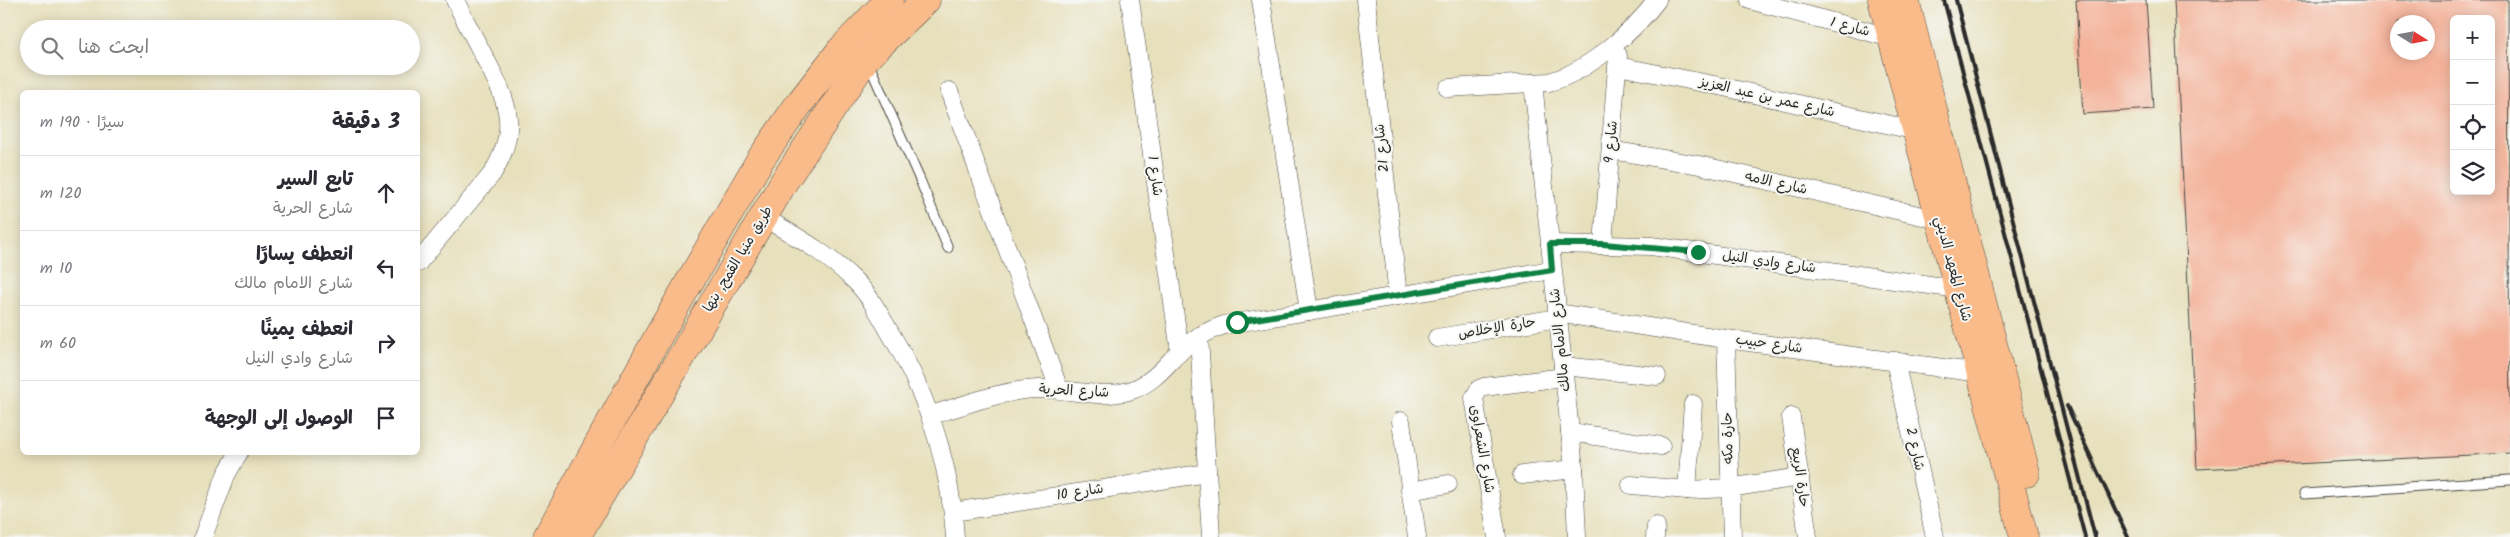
<!DOCTYPE html>
<html lang="ar">
<meta charset="utf-8">
<style>
:root{--surface:#fff;--page:#f7f7f7;--text:#2b2b33;--muted:#7c7c81;--line:#e1e1e2}
body{margin:0;font-family:Kalam,"Playpen Sans Arabic",sans-serif;background:var(--page);color:var(--text);direction:rtl}
.controls{position:absolute;right:15px;top:15px;display:grid;overflow:hidden;border-radius:8px;box-shadow:0 2px 12px #0003}
.controls button{width:45px;height:45px;display:grid;place-items:center;padding:0;border:0;border-bottom:1px solid var(--line);background:var(--surface);color:var(--text);font:25px sans-serif}
.compass{position:absolute;left:2390px;top:15px;width:45px;height:45px;border-radius:50%;background:var(--surface);box-shadow:0 2px 12px #0003;rotate:101deg}
.stop{position:absolute;width:15px;height:15px;margin:-11px;border:4px solid #0b8043;border-radius:50%;background:#fff}
.stop.end{background:#0b8043;border-color:#fff;box-shadow:0 1px 5px #0008}
.list{margin:0;padding:0;list-style:none}
h2{display:flex;justify-content:space-between;align-items:center;height:65px;margin:0;padding:0 20px;font-size:21px}
h2 small{font-size:16px;font-weight:400;color:var(--muted)}
.list li{display:grid;grid-template-columns:32px 1fr auto;gap:15px;align-items:center;box-sizing:border-box;height:75px;padding:0 20px;border-top:1px solid var(--line)}
.list b{display:block;font-size:19px;white-space:nowrap}
.list p{margin:0;font-size:16px;white-space:nowrap;color:var(--muted)}
.list em{font-size:16px;font-style:normal;color:var(--muted)}
.icon{flex:none;width:28px;height:28px;fill:none;stroke:currentColor;stroke-width:2;stroke-linecap:round;stroke-linejoin:round}
.map{position:relative;flex:none;width:2510px;height:537px;overflow:hidden;direction:ltr}
.search{position:absolute;background:var(--surface);box-shadow:0 2px 12px #0003;left:20px;top:20px;width:400px;height:55px;display:flex;align-items:center;gap:12px;box-sizing:border-box;padding:0 18px;border-radius:28px;color:var(--muted);font-size:19px}
.panel{position:absolute;background:var(--surface);box-shadow:0 2px 12px #0003;left:20px;top:90px;width:400px;height:365px;border-radius:8px;direction:rtl}
.map>svg:first-child{display:block}
.building{fill:#f4b29a;fill-rule:evenodd}
.lines{fill:none;stroke-linecap:round;stroke-linejoin:round}
.lane-casing{stroke:#474641;stroke-width:11}
.street-casing{stroke:#474641;stroke-width:19}
.primary-casing{stroke:#474641;stroke-width:29}
.highway-casing{stroke:#474641;stroke-width:29}
.lane{stroke:#fff;stroke-width:9}
.street{stroke:#fff;stroke-width:18}
.primary{stroke:#fabb8b;stroke-width:28}
.highway{stroke:#fabb8b;stroke-width:28}
.rail{stroke:#2b2b2b;stroke-width:4}
.route{stroke:#0b8043;stroke-width:6}
.labels{text-anchor:middle;dominant-baseline:central;stroke-width:4;stroke-linejoin:round;paint-order:stroke}
.street-label{font-size:14px;fill:#2b2b2b;stroke:#f6f6f2}
</style>
<div class="map">
<svg width="2510" height="537" viewBox="0 0 2510 537">
<rect width="100%" height="100%" fill="#f6f6f2"/>
<filter id="ink" filterUnits="userSpaceOnUse"><feTurbulence type="fractalNoise" baseFrequency=".02" numOctaves="2"/><feDisplacementMap in="SourceGraphic" scale="10" xChannelSelector="R" yChannelSelector="G"/><feConvolveMatrix kernelMatrix="1 2 1 2 8 2 1 2 1" color-interpolation-filters="sRGB"/></filter>
<filter id="wash" filterUnits="userSpaceOnUse"><feTurbulence type="fractalNoise" baseFrequency=".0096" numOctaves="4" result="noise"/><feDisplacementMap in="SourceGraphic" scale="20" xChannelSelector="R" yChannelSelector="G"/><feGaussianBlur stdDeviation="1.12" result="paint"/><feColorMatrix in="noise" values="0 0 0 0 0 0 0 0 0 0 0 0 0 0 0 0 0 1.4 0 .05"/><feComposite in="paint" operator="in"/></filter>
<g filter="url(#wash)">
<rect width="100%" height="100%" fill="#e7e0bc"/>
<g id="blocks">
<g class="building">
<path d="M 2076,0 L 2146,0 L 2153,109 L 2083,114 Z"/>
<path d="M 2174,0 L 2508,0 L 2510,453 L 2197,469 ZM 2454,19 L 2491,19 L 2491,191 L 2454,191 ZM 2398,22 L 2428,22 L 2428,52 L 2398,52 Z"/>
</g>
</g>
</g>
<g filter="url(#ink)">
<use href="#blocks" fill-opacity="0" stroke="#474641" stroke-width="1"/>
<g class="lines">
<defs>
<g id="lane">
<path d="M 868,62 L 920,180 L 948,248"/>
<path d="M 2304,494 L 2510,480"/>
</g>
<g id="street">
<path d="M 1130,0 L 1180,352"/>
<path d="M 1261,0 L 1309,311"/>
<path d="M 1366,0 L 1398,296"/>
<path d="M 1750,0 L 1892,38"/>
<path d="M 1618,66 L 1724,87 L 1917,131"/>
<path d="M 1533,83 L 1574,469 L 1577,537"/>
<path d="M 1448,88 L 1549,82 C 1588,72 1634,31 1657,0"/>
<path d="M 949,91 L 1059,389"/>
<path d="M 1611,150 L 1699,165 L 1940,220"/>
<path d="M 763,217 C 797,237 827,253 856,282 C 869,295 879,313 888,329 C 927,393 950,462 955,537"/>
<path d="M 1550,244 L 1651,246 L 1958,289"/>
<path d="M 1603,244 L 1618,55"/>
<path d="M 418,263 L 492,174 C 519,130 509,104 487,62 C 476,41 465,21 455,0"/>
<path d="M 1557,313 L 1726,339 L 1980,373"/>
<path d="M 1199,336 L 1211,537"/>
<path d="M 1437,338 L 1558,318"/>
<path d="M 1726,339 L 1732,537"/>
<path d="M 1895,361 L 1935,537"/>
<path d="M 1563,366 L 1657,376"/>
<path d="M 931,415 C 966,405 1002,390 1038,389 C 1069,388 1102,400 1132,390 C 1157,381 1168,361 1187,345 C 1198,336 1210,330 1224,325 L 1552,270"/>
<path d="M 1791,417 L 1808,537"/>
<path d="M 1401,421 L 1417,537"/>
<path d="M 1570,432 L 1661,446"/>
<path d="M 1522,475 L 1574,469"/>
<path d="M 1631,485 L 1687,490 L 1729,488 L 1800,477"/>
<path d="M 1687,490 L 1693,404"/>
<path d="M 1410,491 L 1448,484"/>
<path d="M 953,512 L 1207,473"/>
<path d="M 203,537 L 226,475 L 239,452"/>
<path d="M 1497,537 L 1474,398 L 1479,389 L 1484,387 L 1564,377"/>
<path d="M 1655,537 L 1656,526"/>
</g>
<g id="primary">
<path d="M 1882,0 L 2024,537"/>
<path d="M 1905,0 L 2026,473"/>
</g>
<g id="highway">
<path d="M 547,537 L 660,333 L 760,160 L 799,104 L 841,50 L 889,0"/>
<path d="M 576,537 L 785,180 L 866,58 L 926,0"/>
</g>
</defs>
<use href="#lane" class="lane-casing"/>
<use href="#street" class="street-casing"/>
<use href="#primary" class="primary-casing"/>
<use href="#highway" class="highway-casing"/>
<use href="#lane" class="lane"/>
<use href="#street" class="street"/>
<use href="#primary" class="primary"/>
<use href="#highway" class="highway"/>
<g class="rail">
<path d="M 1944,0 L 2085,537"/>
<path d="M 1956,0 L 2095,537"/>
<path d="M 2067,406 L 2128,537"/>
</g>
</g>
</g>
<g class="lines" filter="url(#ink)">
<path class="route" d="M 1237,322 L 1552,270 L 1550,244 L 1603,244 L 1698,252"/>
</g>
<g class="labels">
<g class="street-label">
<text transform="translate(1850 27) rotate(15)">شارع 1</text>
<text transform="translate(1767 97) rotate(13)">شارع عمر بن عبد العزيز</text>
<text transform="translate(1611 142) rotate(-85)">شارع 9</text>
<text transform="translate(1382 148) rotate(-96)">شارع 21</text>
<text transform="translate(1155 176) rotate(82)">شارع 1</text>
<text transform="translate(1776 183) rotate(13)">شارع الامه</text>
<text transform="translate(738 259) rotate(-59)">طريق منيا القمح, بنها</text>
<text transform="translate(1769 262) rotate(8)">شارع وادي النيل</text>
<text transform="translate(1953 269) rotate(75)">شارع المعهد الديني</text>
<text transform="translate(1497 328) rotate(-9)">حارة الإخلاص</text>
<text transform="translate(1560 340) rotate(-96)">شارع الامام مالك</text>
<text transform="translate(1769 344) rotate(8)">شارع حبيب</text>
<text transform="translate(1074 391) rotate(3)">شارع الحرية</text>
<text transform="translate(1728 438) rotate(-91)">حارة مكه</text>
<text transform="translate(1482 449) rotate(80)">شارع الشعراوى</text>
<text transform="translate(1915 449) rotate(77)">شارع 2</text>
<text transform="translate(1800 477) rotate(82)">حارة الربيع</text>
<text transform="translate(1080 492) rotate(-9)">شارع 10</text>
</g>
</g>
</svg>
<div class="controls">
<button>+</button>
<button>−</button>
<button><svg class="icon" aria-label="locate" viewBox="0 0 24 24"><circle cx="12" cy="12" r="6"/><path d="M12 2v4M12 18v4M2 12h4M18 12h4"/></svg></button>
<button><svg class="icon" aria-label="layers" viewBox="0 0 24 24"><path d="M12 4l9 5-9 5-9-5zM3 14l9 5 9-5"/></svg></button>
</div>
<svg class="compass" viewBox="-18 -18 36 36"><path d="M0-13l5 13h-10z" fill="#e53935"/><path d="M0 13l5-13h-10z" fill="#7c7c81"/></svg>
<div class="stop" style="left:1237px;top:322px"></div>
<div class="stop end" style="left:1698px;top:252px"></div>
<div class="search"><svg class="icon" aria-label="search" viewBox="0 0 24 24"><circle cx="10" cy="10" r="6"/><path d="M15 15l6 6"/></svg>ابحث هنا</div>
<section class="panel">
<h2>3 دقيقة<small>سيرًا · 190 m</small></h2>
<ul class="list">
<li><svg class="icon" aria-label="ahead" viewBox="0 0 24 24"><path d="M12 20V5M6 11l6-6 6 6"/></svg><div><b>تابع السير</b><p>شارع الحرية</p></div><em>120 m</em></li>
<li><svg class="icon" aria-label="left" viewBox="0 0 24 24"><path d="M17 20v-9H6M10 6l-5 5 5 5"/></svg><div><b>انعطف يسارًا</b><p>شارع الامام مالك</p></div><em>10 m</em></li>
<li><svg class="icon" aria-label="right" viewBox="0 0 24 24"><path d="M7 20v-9h11M14 6l5 5-5 5"/></svg><div><b>انعطف يمينًا</b><p>شارع وادي النيل</p></div><em>60 m</em></li>
<li><svg class="icon" aria-label="arrive" viewBox="0 0 24 24"><path d="M6 21V4h12l-3 4 3 4H6"/></svg><div><b>الوصول إلى الوجهة</b></div></li>
</ul>
</section>
</div>
